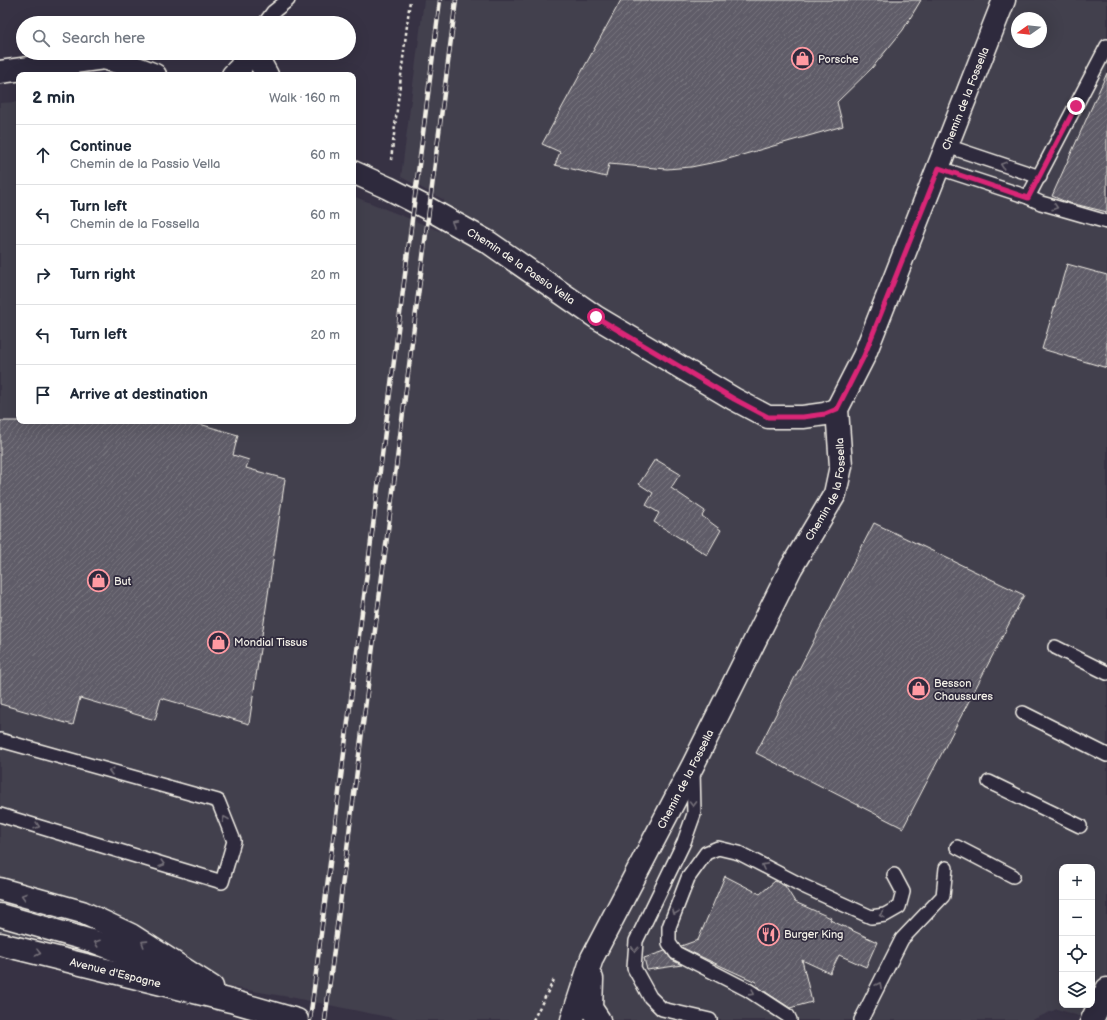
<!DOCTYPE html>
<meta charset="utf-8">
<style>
:root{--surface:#fff;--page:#f2f2f3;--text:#1f2937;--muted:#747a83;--line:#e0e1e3}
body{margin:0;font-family:"Balsamiq Sans",sans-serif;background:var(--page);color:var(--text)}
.controls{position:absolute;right:12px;bottom:12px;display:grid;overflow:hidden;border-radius:8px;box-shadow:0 4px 16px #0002}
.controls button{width:36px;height:36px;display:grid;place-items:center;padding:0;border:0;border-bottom:1px solid var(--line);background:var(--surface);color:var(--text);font:20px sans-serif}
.compass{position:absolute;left:1011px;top:12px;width:36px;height:36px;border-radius:50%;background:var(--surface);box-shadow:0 4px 16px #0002;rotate:255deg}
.stop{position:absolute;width:12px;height:12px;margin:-9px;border:3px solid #db2777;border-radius:50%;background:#fff}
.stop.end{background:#db2777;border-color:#fff;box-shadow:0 1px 4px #0008}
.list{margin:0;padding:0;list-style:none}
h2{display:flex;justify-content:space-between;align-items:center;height:52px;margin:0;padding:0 16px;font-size:17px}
h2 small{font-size:13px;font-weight:400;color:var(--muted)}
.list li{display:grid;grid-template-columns:26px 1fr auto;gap:12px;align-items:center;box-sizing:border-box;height:60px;padding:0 16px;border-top:1px solid var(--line)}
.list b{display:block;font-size:15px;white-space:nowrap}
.list p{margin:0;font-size:13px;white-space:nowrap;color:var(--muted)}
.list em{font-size:13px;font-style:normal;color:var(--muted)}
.icon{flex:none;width:22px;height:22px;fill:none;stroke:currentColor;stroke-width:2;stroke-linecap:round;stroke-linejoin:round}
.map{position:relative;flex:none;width:1107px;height:1020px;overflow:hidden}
.search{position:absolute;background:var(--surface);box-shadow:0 4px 16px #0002;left:16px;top:16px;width:340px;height:44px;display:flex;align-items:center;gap:10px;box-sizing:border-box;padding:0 14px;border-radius:22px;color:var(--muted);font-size:15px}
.panel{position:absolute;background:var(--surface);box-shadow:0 4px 16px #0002;left:16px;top:72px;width:340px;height:352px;border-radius:8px}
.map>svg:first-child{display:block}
.built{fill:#433f4e;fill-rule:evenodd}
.building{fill:url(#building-hatch);stroke:#f4f1e8}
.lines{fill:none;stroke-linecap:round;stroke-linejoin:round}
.lane-casing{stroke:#f4f1e8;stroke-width:16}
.street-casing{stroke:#f4f1e8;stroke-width:25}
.secondary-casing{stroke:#f4f1e8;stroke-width:25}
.primary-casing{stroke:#f4f1e8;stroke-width:25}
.path{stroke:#f4f1e8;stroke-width:2.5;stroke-dasharray:3 3;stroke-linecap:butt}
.lane{stroke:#2f2a3d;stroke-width:13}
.street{stroke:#2f2a3d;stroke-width:22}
.secondary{stroke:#2f2a3d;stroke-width:22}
.primary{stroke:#2f2a3d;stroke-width:22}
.rail-casing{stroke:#f4f1e8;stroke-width:4.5}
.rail{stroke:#2f2a3d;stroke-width:3;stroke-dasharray:9;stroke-linecap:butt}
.oneway{stroke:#747079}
.route{stroke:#db2777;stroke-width:5}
.labels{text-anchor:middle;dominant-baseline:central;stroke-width:3.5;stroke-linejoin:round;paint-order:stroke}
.poi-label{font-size:11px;fill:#f4f1e8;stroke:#2f2a3d;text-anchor:start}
.street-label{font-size:11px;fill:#f4f1e8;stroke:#2f2a3d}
</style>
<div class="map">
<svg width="1107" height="1020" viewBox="0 0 1107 1020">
<defs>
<pattern id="building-hatch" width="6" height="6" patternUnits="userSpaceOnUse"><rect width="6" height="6" fill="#5f5c67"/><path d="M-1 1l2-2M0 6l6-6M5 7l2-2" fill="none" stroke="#77747d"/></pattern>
</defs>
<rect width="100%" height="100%" fill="#373244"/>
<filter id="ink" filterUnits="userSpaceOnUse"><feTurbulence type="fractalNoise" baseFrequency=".025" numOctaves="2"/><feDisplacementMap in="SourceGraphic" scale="8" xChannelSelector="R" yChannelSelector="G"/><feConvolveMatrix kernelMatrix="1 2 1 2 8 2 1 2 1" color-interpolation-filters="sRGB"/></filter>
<g filter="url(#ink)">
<path class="built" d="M 424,0 L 1107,0 L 1107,1020 L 1091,1020 L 1057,1009 L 1032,1020 L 402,1020 L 295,998 L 0,949 L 0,103 L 19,102 L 19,421 L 353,421 L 353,196 L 440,231 L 444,200 L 401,177 ZM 1017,18 L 1041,18 L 1041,42 L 1017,42 ZM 1062,867 L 1092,867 L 1092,1005 L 1062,1005 Z"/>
<g class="building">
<path d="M 621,0 L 921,0 L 903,30 L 872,68 L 837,102 L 843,126 L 721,161 L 691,167 L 667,169 L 609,164 L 606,177 L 555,165 L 560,152 L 542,144 Z"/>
<path d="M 1107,73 L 1107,212 L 1066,202 L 1052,196 Z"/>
<path d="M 1067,264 L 1107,275 L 1107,368 L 1042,349 Z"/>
<path d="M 0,421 L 189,421 L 238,435 L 233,455 L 249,460 L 246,468 L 285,479 L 249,724 L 161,698 L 155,720 L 80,698 L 73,725 L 0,704 Z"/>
<path d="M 655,459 L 680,474 L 671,488 L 705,511 L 702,516 L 721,530 L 707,555 L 654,522 L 659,513 L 646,505 L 653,493 L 639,484 Z"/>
<path d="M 874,523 L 1024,595 L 903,828 L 756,753 Z"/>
<path d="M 725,876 L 760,894 L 775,881 L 785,886 L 795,902 L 831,918 L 830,920 L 877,942 L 866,967 L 839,955 L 830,973 L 802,960 L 812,1002 L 790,1008 L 758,987 L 756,982 L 710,961 L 681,947 L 681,946 L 698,940 Z"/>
<path d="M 665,951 L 672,960 L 682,965 L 647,970 L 644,958 Z"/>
</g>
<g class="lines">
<defs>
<g id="lane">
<path d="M 265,23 L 273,12 L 288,0"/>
<path d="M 947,146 L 1040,177"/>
<path d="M 939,168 L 1028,197 L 1041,203 L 1107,222"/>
<path d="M 1028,197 L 1107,46"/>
<path d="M 1055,647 L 1107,673"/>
<path d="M 1023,713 L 1107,755"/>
<path d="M 0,740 L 218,801 L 234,841 L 222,882 L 0,815"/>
<path d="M 693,770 L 694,814 L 684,842 L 636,941 L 634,968 L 650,997 L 662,1009 L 710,1020"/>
<path d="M 989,782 L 1080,826"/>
<path d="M 957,847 L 1013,876"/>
<path d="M 790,1020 L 788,1016 L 748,990 L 676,953 L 669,943 L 669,927 L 688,878 L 706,853 L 718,848 L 739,853 L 803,886 L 871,917 L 885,915 L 899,907 L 903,892 L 894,875"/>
<path d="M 861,1020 L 902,939 L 943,896 L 946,868"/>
</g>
<g id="street">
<path d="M 255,53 L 267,75"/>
<path d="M 104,58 L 140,69 L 155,75"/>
<path d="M 0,72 L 104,58 L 118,53"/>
<path d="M 233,75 L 241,67 L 246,53"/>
<path id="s1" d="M 353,172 L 388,188 L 429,209 L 488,242 L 596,317 L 734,399 L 768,417 L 803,417 L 825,414 L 837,409"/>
<path d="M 0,889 L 82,912 L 131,935 L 212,987"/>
<path d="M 592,979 L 591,1008 L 599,1020"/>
<path id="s2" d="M 572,1020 L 592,958 L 693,765 L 791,568 L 835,494 L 841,466 L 837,409 L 864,356 L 1004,0"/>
</g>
<g id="secondary">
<path d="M 0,915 L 95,942 L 194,980"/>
<path id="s3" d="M 0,944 L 231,1001 L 297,1020"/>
</g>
<path id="primary" d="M 1092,1020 L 1107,989"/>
</defs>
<use href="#lane" class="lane-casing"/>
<use href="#street" class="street-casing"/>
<use href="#secondary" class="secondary-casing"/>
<use href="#primary" class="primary-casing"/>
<g class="path">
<path d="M 391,160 L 410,0"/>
<path d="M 533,1020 L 555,978"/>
</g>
<use href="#lane" class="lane"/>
<use href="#street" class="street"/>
<use href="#secondary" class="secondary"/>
<use href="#primary" class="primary"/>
<defs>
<g id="rail">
<path d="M 310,1020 L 440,0"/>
<path d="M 325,1020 L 456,0"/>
</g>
</defs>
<use href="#rail" class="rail-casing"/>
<use href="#rail" class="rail"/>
</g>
<defs><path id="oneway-chevron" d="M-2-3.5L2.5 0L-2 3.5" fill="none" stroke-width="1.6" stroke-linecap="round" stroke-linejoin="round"/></defs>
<g class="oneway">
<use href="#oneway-chevron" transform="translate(1003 165) rotate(-161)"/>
<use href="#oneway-chevron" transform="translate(1055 207) rotate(17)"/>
<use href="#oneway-chevron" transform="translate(454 223) rotate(-151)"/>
<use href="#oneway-chevron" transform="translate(111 771) rotate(-165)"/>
<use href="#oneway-chevron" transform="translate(693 804) rotate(89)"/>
<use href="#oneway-chevron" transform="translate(225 819) rotate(-112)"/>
<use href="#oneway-chevron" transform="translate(37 826) rotate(17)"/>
<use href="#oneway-chevron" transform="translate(162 864) rotate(17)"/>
<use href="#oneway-chevron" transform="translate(764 866) rotate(-152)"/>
<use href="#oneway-chevron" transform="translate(24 896) rotate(-164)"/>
<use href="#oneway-chevron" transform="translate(675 912) rotate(111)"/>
<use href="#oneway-chevron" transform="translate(882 915) rotate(166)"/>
<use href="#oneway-chevron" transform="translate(97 943) rotate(-161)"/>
<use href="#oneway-chevron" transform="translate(144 943) rotate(-147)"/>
<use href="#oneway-chevron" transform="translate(635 949) rotate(94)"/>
<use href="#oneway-chevron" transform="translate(38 953) rotate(14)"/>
<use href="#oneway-chevron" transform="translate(879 985) rotate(-63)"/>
<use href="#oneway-chevron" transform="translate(752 993) rotate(32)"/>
</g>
</g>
<g class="lines" filter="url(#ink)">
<path class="route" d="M 596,317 L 734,399 L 768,417 L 803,417 L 825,414 L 837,409 L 864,356 L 939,168 L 1028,198 L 1076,106"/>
</g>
<defs>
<symbol id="shop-ring" viewBox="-11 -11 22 22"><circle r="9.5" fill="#2f2a3d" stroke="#ff9aa2" stroke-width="1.5"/><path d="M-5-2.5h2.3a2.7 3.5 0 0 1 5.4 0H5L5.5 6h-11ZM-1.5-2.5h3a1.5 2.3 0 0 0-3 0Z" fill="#ff9aa2"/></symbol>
<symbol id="restaurant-ring" viewBox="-11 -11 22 22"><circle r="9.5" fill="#2f2a3d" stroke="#ff9aa2" stroke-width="1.5"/><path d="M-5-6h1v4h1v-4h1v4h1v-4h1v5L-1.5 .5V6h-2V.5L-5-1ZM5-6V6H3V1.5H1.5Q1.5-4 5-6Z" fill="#ff9aa2"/></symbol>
</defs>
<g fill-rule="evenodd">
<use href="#shop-ring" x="790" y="46" width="25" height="25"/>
<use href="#shop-ring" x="86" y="568" width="25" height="25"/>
<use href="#shop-ring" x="206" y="630" width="25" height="25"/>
<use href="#shop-ring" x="906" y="676" width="25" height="25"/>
<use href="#restaurant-ring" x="756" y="922" width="25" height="25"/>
</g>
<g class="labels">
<g class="poi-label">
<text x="818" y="59">Porsche</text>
<text x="114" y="581">But</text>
<text x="234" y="642">Mondial Tissus</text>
<text x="934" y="683">Besson<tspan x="934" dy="13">Chaussures</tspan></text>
<text x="784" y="934">Burger King</text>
</g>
<g class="street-label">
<text stroke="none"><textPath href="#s2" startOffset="1011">Chemin de la Fossella</textPath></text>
<text stroke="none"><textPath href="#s1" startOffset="193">Chemin de la Passio Vella</textPath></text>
<text stroke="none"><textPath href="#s2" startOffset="591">Chemin de la Fossella</textPath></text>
<text stroke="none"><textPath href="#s2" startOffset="267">Chemin de la Fossella</textPath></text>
<text stroke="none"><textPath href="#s3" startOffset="119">Avenue d'Espagne</textPath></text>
</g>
</g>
</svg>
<div class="controls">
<button>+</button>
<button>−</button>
<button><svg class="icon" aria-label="locate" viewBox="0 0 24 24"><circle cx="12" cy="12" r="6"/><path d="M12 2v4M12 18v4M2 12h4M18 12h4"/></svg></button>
<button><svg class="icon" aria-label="layers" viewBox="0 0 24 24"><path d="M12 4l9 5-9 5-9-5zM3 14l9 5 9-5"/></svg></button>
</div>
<svg class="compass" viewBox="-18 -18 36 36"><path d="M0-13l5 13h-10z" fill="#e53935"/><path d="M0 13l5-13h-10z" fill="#747a83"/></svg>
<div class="stop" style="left:596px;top:317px"></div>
<div class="stop end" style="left:1076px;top:106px"></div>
<div class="search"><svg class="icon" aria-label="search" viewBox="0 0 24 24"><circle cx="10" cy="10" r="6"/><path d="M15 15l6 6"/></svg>Search here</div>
<section class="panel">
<h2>2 min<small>Walk · 160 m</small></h2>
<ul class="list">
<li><svg class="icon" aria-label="ahead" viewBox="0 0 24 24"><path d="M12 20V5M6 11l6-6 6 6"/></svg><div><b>Continue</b><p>Chemin de la Passio Vella</p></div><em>60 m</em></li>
<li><svg class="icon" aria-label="left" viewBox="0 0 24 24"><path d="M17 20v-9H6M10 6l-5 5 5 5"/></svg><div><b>Turn left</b><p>Chemin de la Fossella</p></div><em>60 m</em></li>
<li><svg class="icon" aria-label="right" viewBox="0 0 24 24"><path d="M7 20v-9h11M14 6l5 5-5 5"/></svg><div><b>Turn right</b></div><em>20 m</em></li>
<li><svg class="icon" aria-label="left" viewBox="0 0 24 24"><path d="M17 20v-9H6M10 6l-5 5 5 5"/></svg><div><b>Turn left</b></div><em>20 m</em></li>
<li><svg class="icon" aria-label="arrive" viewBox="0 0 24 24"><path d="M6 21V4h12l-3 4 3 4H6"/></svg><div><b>Arrive at destination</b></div></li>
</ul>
</section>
</div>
